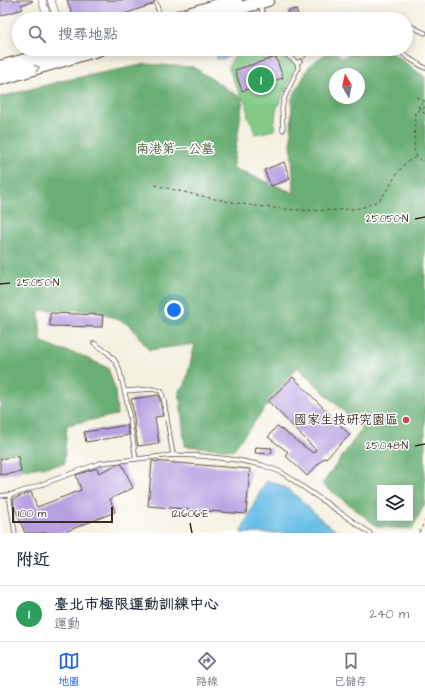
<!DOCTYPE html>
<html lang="zh-TW">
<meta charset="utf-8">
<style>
:root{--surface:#fff;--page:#f6f6f7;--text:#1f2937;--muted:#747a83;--line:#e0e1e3;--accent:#2563eb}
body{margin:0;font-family:"Architects Daughter","LXGW WenKai TC",sans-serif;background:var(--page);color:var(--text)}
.controls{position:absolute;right:12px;bottom:12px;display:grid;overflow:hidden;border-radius:0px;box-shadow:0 2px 10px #0003}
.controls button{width:36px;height:36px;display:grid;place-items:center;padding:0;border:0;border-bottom:1px solid var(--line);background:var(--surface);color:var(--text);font:20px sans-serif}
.compass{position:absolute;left:329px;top:68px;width:36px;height:36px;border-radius:50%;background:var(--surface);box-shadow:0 2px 10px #0003;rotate:351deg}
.scale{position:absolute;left:12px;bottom:10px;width:101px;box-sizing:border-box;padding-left:4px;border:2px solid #3b2a1e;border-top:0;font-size:11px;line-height:14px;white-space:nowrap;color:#3b2a1e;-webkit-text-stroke:3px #fff;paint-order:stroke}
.you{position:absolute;left:174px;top:310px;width:14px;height:14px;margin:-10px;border:3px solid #fff;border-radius:50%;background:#1a73e8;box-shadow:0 0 0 6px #1a73e833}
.badge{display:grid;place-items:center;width:26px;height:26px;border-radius:50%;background:var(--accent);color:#fff;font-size:13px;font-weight:700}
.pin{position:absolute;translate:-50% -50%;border:2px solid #fff;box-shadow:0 1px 4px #0006}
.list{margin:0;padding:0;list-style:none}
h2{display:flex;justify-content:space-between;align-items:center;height:52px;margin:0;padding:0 16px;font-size:17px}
h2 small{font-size:13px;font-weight:400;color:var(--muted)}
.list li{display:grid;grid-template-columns:26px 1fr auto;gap:12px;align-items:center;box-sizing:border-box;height:56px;padding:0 16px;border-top:1px solid var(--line)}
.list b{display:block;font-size:15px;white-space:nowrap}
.list p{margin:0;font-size:13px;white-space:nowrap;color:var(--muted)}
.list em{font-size:13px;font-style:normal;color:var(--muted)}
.icon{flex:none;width:22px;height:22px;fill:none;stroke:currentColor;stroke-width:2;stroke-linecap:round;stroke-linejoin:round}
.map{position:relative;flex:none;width:425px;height:533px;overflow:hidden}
.search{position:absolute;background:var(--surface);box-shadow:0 2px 10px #0003;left:12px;right:12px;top:12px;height:44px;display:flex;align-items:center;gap:10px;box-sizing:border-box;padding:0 14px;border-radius:22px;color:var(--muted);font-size:15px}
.sheet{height:108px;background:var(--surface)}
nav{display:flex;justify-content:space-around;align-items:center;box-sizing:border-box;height:56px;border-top:1px solid var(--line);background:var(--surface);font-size:11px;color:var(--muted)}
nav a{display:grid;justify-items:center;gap:2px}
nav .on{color:var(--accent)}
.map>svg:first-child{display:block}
.green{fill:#82cb87;stroke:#5e7a52}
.forest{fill:#69af74;stroke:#526c49;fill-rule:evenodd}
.water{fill:#69bee6;stroke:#527482}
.building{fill:#b69ee0}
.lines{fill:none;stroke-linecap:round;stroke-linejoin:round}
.pedestrian-tunnel{stroke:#d0c9b9;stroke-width:5.5;stroke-dasharray:5.5 3;stroke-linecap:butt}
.service-casing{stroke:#57483b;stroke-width:5}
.minor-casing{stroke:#57483b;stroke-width:8}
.primary-casing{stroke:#57483b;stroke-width:14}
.path{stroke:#57483b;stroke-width:1;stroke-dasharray:3 3;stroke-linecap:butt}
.service{stroke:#fff;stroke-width:3.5}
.minor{stroke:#fff;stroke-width:7}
.primary{stroke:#fff;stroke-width:12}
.oneway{stroke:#a79f9a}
.ticks{fill:none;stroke:#3b2a1e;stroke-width:1.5}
.poi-dot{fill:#d1495b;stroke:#fff;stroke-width:1.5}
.labels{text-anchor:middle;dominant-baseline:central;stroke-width:3;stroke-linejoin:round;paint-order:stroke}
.park-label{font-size:13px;fill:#546243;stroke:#fff}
.poi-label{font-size:13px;fill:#3b2a1e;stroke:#fff;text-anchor:end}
.ticks-label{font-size:10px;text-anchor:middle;fill:#3b2a1e;stroke:#fff;stroke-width:3;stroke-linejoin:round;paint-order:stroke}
</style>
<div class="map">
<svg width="425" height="533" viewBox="0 0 425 533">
<rect width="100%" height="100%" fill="#fff"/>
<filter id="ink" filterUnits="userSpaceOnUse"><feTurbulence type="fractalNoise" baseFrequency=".025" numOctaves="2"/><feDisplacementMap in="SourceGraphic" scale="8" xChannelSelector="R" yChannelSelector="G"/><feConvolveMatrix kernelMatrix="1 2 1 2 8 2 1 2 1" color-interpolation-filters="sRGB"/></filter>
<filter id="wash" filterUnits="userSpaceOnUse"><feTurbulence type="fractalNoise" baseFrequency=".012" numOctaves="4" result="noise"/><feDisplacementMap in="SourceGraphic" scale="16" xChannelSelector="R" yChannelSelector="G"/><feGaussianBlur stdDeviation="0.9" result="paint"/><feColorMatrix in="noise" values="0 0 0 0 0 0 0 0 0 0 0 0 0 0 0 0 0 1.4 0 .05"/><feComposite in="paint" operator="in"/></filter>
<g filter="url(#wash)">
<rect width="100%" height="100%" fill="#f5f1e0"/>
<path class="green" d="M 234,49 L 279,49 L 297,63 L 276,110 L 274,130 L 255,134 L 252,123 L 248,119 L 247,104 L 240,94 L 228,67 L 235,55 Z"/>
<path class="forest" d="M 332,49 L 335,49 L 341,58 L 359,49 L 387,49 L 425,77 L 425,503 L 412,529 L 378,527 L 322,484 L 362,429 L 297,367 L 233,450 L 185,446 L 179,390 L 185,385 L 195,344 L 149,350 L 130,325 L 96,310 L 39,310 L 41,341 L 50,346 L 80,355 L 108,368 L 115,389 L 117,415 L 67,425 L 64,464 L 20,470 L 16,452 L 0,455 L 0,97 L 61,81 L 146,64 L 193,67 L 243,99 L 233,168 L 294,193 L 291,143 L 292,98 L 310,65 ZM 335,74 L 359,74 L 359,98 L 335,98 ZM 380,488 L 410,488 L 410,518 L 380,518 Z"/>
<g class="water">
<path d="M 226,49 L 232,49 C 232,58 225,59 217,59 L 216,56 L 224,53 Z"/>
<path d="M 267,481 C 293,484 312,515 332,528 C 336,530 340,531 344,533 L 242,533 L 241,531 L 260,492 Z"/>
</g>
<g id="blocks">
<g class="building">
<path d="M 0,0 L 32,0 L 33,1 L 21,5 L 23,9 L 0,16 Z"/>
<path d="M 67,0 L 155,0 L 153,4 L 110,19 L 74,19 Z"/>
<path d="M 296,9 L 299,19 L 290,19 L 288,11 Z"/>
<path d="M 276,57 L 283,78 L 242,91 L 235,70 Z"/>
<path d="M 284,162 L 290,179 L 271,186 L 264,170 Z"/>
<path d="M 50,313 L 103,315 L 102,327 L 50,326 Z"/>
<path d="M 293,377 L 350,435 L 325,459 L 324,458 L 307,476 L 285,455 L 288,452 L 268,437 L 277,426 L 313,453 L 316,450 L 268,401 Z"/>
<path d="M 159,395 L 163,416 L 155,417 L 159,443 L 138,446 L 134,424 L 135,424 L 131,399 Z"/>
<path d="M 127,425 L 129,435 L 86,442 L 84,432 Z"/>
<path d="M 256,447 L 272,448 L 271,454 L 255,453 Z"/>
<path d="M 18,456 L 21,472 L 0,475 L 0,459 Z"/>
<path d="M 152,461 L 250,469 L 246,514 L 148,506 Z"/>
<path d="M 118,464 L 122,464 L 133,488 L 110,499 L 115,512 L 62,533 L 25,533 L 14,506 L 13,499 L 31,492 L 37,507 L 81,490 L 76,475 L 97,468 L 99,473 Z"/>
</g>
</g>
</g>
<g filter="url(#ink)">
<use href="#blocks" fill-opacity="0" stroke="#57483b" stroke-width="1"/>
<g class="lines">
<path class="pedestrian-tunnel" d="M 170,49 L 171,49"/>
<defs>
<g id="service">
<path d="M 156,3 L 161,19"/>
<path d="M 260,6 L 265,19"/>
<path d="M 377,19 L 387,15 L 395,19"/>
<path d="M 406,24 L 425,33"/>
<path d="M 279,49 L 297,63"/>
<path d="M 397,49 L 410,59 L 425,68"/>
<path d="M 283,130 L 282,108 L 284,99 L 298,68 L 297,63 L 300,61"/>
<path d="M 94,343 L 108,353 L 115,361 L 119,368 L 127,402 L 136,459"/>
<path d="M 125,391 L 152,389 L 161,391 L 164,401 L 173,455"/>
<path d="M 9,495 L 15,533"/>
<path d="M 0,496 L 14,494 L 29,489 L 100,463 L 173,455 L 202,456 L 237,460 L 262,465 L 281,472 L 370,533"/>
</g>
<g id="minor">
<path d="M 42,0 L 48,19"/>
<path d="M 51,0 L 57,19"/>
</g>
<g id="primary">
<path d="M 171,19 L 236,0"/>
<path d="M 204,19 L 268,0"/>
<path d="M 0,67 L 64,49"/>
<path d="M 0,79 L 101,49"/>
</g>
</defs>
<use href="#service" class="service-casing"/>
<use href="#minor" class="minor-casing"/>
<use href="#primary" class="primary-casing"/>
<g class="path">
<path d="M 169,49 L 170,49"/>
<path d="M 345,49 L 350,53 L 359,56 L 358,49"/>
<path d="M 304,58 L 317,49"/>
<path d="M 416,97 L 422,100"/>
<path d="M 420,105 L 422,103 L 422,101 L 425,101"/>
<path d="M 425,107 L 415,112 L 414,150 L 417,157 L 425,162"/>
<path d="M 419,108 L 418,107 L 419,105 L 420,106 L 420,109 L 425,114"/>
<path d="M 155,185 C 214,200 275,213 336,210 C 347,209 359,210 369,205 C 372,203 377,202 380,199 C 393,186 397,163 417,157"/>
<path d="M 419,533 L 425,520"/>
</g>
<use href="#service" class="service"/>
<use href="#minor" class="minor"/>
<use href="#primary" class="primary"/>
</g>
<defs><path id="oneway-chevron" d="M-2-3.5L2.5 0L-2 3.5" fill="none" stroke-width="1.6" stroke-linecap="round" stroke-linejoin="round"/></defs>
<use class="oneway" href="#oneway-chevron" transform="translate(37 68) rotate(-16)"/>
</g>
<path class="ticks" d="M 415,219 L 425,217M 0,284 L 10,283M 415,446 L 425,444M 190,523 L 192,533"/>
<circle class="poi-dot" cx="406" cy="420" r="4"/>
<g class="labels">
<g class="park-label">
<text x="175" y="149">南港第一公墓</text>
</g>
<g class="poi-label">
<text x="398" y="420">國家生技研究園區</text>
</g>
</g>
<g class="ticks-label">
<text x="387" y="222">25.050°N</text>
<text x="38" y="286">25.050°N</text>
<text x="387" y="449">25.048°N</text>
<text x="190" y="517">121.606°E</text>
</g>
</svg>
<div class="controls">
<button><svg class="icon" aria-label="layers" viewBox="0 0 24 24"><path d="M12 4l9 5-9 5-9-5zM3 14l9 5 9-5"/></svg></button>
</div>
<svg class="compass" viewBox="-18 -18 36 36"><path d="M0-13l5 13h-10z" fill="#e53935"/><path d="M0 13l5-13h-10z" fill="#747a83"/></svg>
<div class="scale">100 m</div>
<div class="you"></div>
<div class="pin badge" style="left:261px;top:80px;background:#2e9e5b">1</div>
<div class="search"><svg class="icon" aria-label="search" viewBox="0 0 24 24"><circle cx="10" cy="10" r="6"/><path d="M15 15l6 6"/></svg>搜尋地點</div>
</div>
<section class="sheet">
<h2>附近<small></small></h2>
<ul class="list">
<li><span class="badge" style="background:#2e9e5b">1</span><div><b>臺北市極限運動訓練中心</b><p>運動</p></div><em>240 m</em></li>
</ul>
</section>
<nav>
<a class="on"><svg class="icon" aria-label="map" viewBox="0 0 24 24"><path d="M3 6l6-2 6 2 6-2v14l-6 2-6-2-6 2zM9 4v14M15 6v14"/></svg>地圖</a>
<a><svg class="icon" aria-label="directions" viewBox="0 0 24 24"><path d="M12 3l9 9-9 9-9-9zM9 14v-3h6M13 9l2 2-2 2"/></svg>路線</a>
<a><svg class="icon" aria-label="saved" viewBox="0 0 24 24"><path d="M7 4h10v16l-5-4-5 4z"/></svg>已儲存</a>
</nav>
